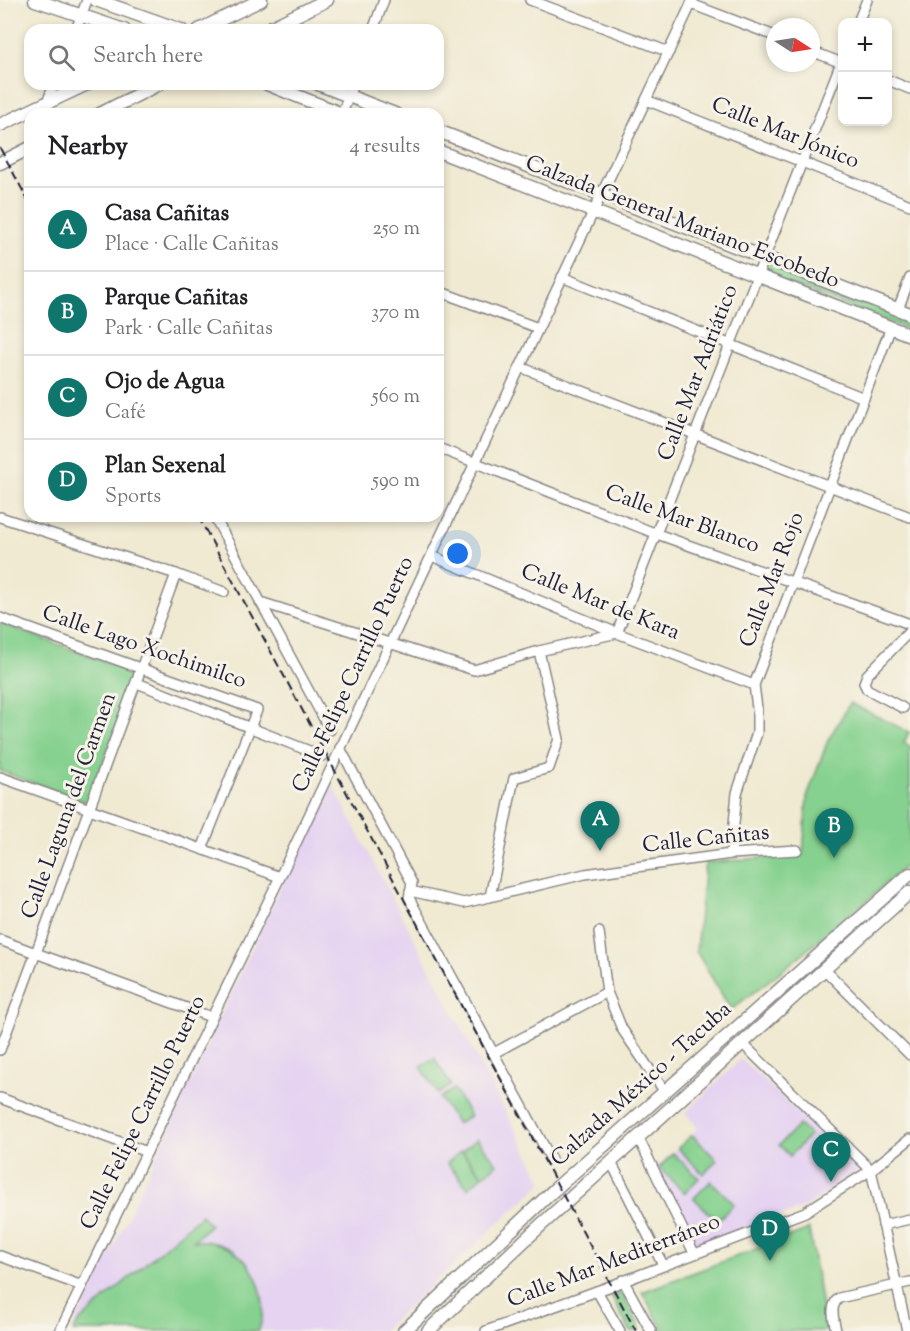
<!DOCTYPE html>
<meta charset="utf-8">
<style>
:root{--surface:#fff;--page:#f2f2f2;--text:#202124;--muted:#757577;--line:#e0e0e0;--accent:#0f766e}
body{margin:0;font-family:"Sorts Mill Goudy",serif;background:var(--page);color:var(--text)}
.controls{position:absolute;right:18px;top:18px;display:grid;overflow:hidden;border-radius:12px;box-shadow:0 3px 9px #0003}
.controls button{width:54px;height:54px;display:grid;place-items:center;padding:0;border:0;border-bottom:2px solid var(--line);background:var(--surface);color:var(--text);font:30px sans-serif}
.compass{position:absolute;left:766px;top:18px;width:54px;height:54px;border-radius:50%;background:var(--surface);box-shadow:0 3px 9px #0003;rotate:102deg}
.you{position:absolute;left:458px;top:554px;width:21px;height:21px;margin:-15px;border:4px solid #fff;border-radius:50%;background:#1a73e8;box-shadow:0 0 0 9px #1a73e833}
.badge{display:grid;place-items:center;width:39px;height:39px;border-radius:50%;background:var(--accent);color:#fff;font-size:20px;font-weight:700}
.pin{position:absolute;translate:-50% -50px;filter:drop-shadow(0 2px 3px #0008)}
.pin::after{content:'';position:absolute;top:32px;width:21px;height:18px;background:inherit;clip-path:polygon(0 0,100% 0,50% 100%)}
.list{margin:0;padding:0;list-style:none}
h2{display:flex;justify-content:space-between;align-items:center;height:78px;margin:0;padding:0 24px;font-size:26px}
h2 small{font-size:20px;font-weight:400;color:var(--muted)}
.list li{display:grid;grid-template-columns:39px 1fr auto;gap:18px;align-items:center;box-sizing:border-box;height:84px;padding:0 24px;border-top:2px solid var(--line)}
.list b{display:block;font-size:22px;white-space:nowrap}
.list p{margin:0;font-size:20px;white-space:nowrap;color:var(--muted)}
.list em{font-size:20px;font-style:normal;color:var(--muted)}
.icon{flex:none;width:33px;height:33px;fill:none;stroke:currentColor;stroke-width:2;stroke-linecap:round;stroke-linejoin:round}
.map{position:relative;flex:none;width:910px;height:1331px;overflow:hidden}
.search{position:absolute;background:var(--surface);box-shadow:0 3px 9px #0003;left:24px;top:24px;width:420px;height:66px;display:flex;align-items:center;gap:15px;box-sizing:border-box;padding:0 21px;border-radius:18px;color:var(--muted);font-size:22px}
.panel{position:absolute;background:var(--surface);box-shadow:0 3px 9px #0003;left:24px;top:108px;width:420px;height:414px;border-radius:18px}
.map>svg:first-child{display:block}
.built{fill:#e5d3f1}
.green{fill:#86d18f;stroke:#547a65;stroke-width:1.5}
.lines{fill:none;stroke-linecap:round;stroke-linejoin:round}
.minor-casing{stroke:#898686;stroke-width:12}
.major-casing{stroke:#898686;stroke-width:15}
.minor{stroke:#fff;stroke-width:9}
.major{stroke:#fff;stroke-width:12}
.rail{stroke:#22223b;stroke-width:2;stroke-dasharray:9 4.5;stroke-linecap:butt}
.labels{text-anchor:middle;dominant-baseline:central;stroke-width:6;stroke-linejoin:round;paint-order:stroke}
.street-label{font-size:22px;fill:#22223b;stroke:#f7f3e8}
</style>
<div class="map">
<svg width="910" height="1331" viewBox="0 0 910 1331">
<rect width="100%" height="100%" fill="#f7f3e8"/>
<filter id="ink" filterUnits="userSpaceOnUse"><feTurbulence type="fractalNoise" baseFrequency=".0167" numOctaves="2"/><feDisplacementMap in="SourceGraphic" scale="12" xChannelSelector="R" yChannelSelector="G"/><feConvolveMatrix kernelMatrix="1 2 1 2 8 2 1 2 1" color-interpolation-filters="sRGB"/></filter>
<filter id="wash" filterUnits="userSpaceOnUse"><feTurbulence type="fractalNoise" baseFrequency=".008" numOctaves="4" result="noise"/><feDisplacementMap in="SourceGraphic" scale="24" xChannelSelector="R" yChannelSelector="G"/><feGaussianBlur stdDeviation="1.35" result="paint"/><feColorMatrix in="noise" values="0 0 0 0 0 0 0 0 0 0 0 0 0 0 0 0 0 1.4 0 .05"/><feComposite in="paint" operator="in"/></filter>
<g filter="url(#wash)">
<rect width="100%" height="100%" fill="#f0ead2"/>
<g class="built">
<path d="M 330,780 L 543,1182 L 382,1331 L 71,1331 L 127,1219 Z"/>
<path d="M 741,1059 L 859,1170 L 803,1208 L 693,1248 L 656,1168 L 698,1128 L 685,1113 Z"/>
</g>
<g class="green">
<path d="M 768,261 L 910,317 L 910,330 L 763,274 Z"/>
<path d="M 0,623 L 136,673 L 88,803 L 0,771 Z"/>
<path d="M 850,703 L 909,732 L 904,743 L 910,747 L 910,862 L 864,903 L 784,969 L 731,1010 L 696,951 L 705,863 L 803,854 L 807,797 L 828,740 Z"/>
<path d="M 434,1058 L 451,1085 L 438,1094 L 421,1067 Z"/>
<path d="M 454,1089 L 470,1116 L 457,1124 L 440,1098 Z"/>
<path d="M 799,1125 L 810,1135 L 790,1156 L 779,1145 Z"/>
<path d="M 692,1135 L 717,1160 L 703,1174 L 678,1148 Z"/>
<path d="M 477,1139 L 497,1164 L 483,1176 L 462,1151 Z"/>
<path d="M 461,1151 L 482,1176 L 468,1188 L 447,1163 Z"/>
<path d="M 673,1153 L 699,1178 L 685,1193 L 659,1168 Z"/>
<path d="M 711,1181 L 734,1204 L 717,1221 L 694,1198 Z"/>
<path d="M 201,1215 L 210,1225 L 193,1241 C 205,1240 215,1242 226,1247 C 255,1259 272,1302 258,1331 L 73,1331 L 81,1320 Z"/>
<path d="M 809,1229 L 826,1331 L 664,1331 L 642,1292 Z"/>
<path d="M 622,1293 L 639,1325 L 639,1331 L 630,1331 L 611,1296 Z"/>
</g>
</g>
<g filter="url(#ink)">
<g class="lines">
<defs>
<g id="minor">
<path d="M 530,0 L 669,52"/>
<path d="M 691,4 L 775,36"/>
<path d="M 858,22 L 867,0"/>
<path d="M 76,30 L 87,0"/>
<path d="M 373,30 L 384,0"/>
<path d="M 811,51 L 842,63"/>
<path d="M 888,80 L 910,89"/>
<path d="M 646,100 L 910,205"/>
<path d="M 47,103 L 54,84"/>
<path d="M 342,114 L 353,84"/>
<path d="M 562,277 L 864,398"/>
<path d="M 438,291 L 538,328"/>
<path d="M 898,309 L 910,278"/>
<path d="M 520,367 L 910,517"/>
<path d="M 438,448 L 657,534 L 910,624"/>
<path d="M 214,516 L 330,730"/>
<path d="M 0,517 L 176,574 L 224,592"/>
<path d="M 432,556 L 617,633 L 754,685"/>
<path d="M 260,602 L 474,670 L 539,651 L 617,633"/>
<path d="M 0,618 L 257,710 L 202,849"/>
<path d="M 617,633 L 842,60"/>
<path d="M 137,683 L 322,756"/>
<path d="M 903,708 L 867,689 L 864,683 L 867,675 L 910,631"/>
<path d="M 340,748 L 412,883 L 409,898 L 551,1159"/>
<path d="M 0,777 L 280,877"/>
<path d="M 731,854 L 737,793 L 757,733 L 757,708 L 754,685 L 891,327"/>
<path d="M 410,891 L 464,903 L 585,874 L 731,854 L 797,850"/>
<path d="M 490,897 L 514,778 L 549,768 L 559,739 L 539,651"/>
<path d="M 599,932 L 607,992 L 622,1029 L 665,1092"/>
<path d="M 0,940 L 211,1017"/>
<path d="M 824,969 L 910,1055"/>
<path d="M 742,1043 L 871,1170 L 907,1331"/>
<path d="M 0,1050 L 176,574"/>
<path d="M 494,1053 L 607,992"/>
<path d="M 0,1098 L 147,1152"/>
<path d="M 638,1137 L 694,1253"/>
<path d="M 611,1162 L 663,1265"/>
<path d="M 883,1225 L 910,1219"/>
<path d="M 0,1256 L 82,1286"/>
<path d="M 623,1280 L 651,1331"/>
<path d="M 597,1291 L 620,1331"/>
<path d="M 60,1331 L 280,877 L 693,0"/>
<path d="M 486,1331 L 608,1287 L 805,1212 L 871,1170 L 910,1139"/>
<path d="M 836,1331 C 834,1319 829,1306 839,1298 L 910,1282"/>
</g>
<g id="major">
<path d="M 35,0 L 124,30"/>
<path d="M 96,0 L 181,30"/>
<path d="M 199,30 L 261,0"/>
<path d="M 266,30 L 327,0"/>
<path d="M 267,84 L 342,114"/>
<path d="M 318,84 L 395,114"/>
<path d="M 100,114 L 159,84"/>
<path d="M 0,125 L 87,84"/>
<path d="M 438,131 L 910,314"/>
<path d="M 438,151 L 910,335"/>
<path d="M 0,163 L 30,148"/>
<path d="M 404,1331 L 554,1190 L 910,874"/>
<path d="M 428,1331 L 541,1225 L 910,892"/>
</g>
</defs>
<use href="#minor" class="minor-casing"/>
<use href="#major" class="major-casing"/>
<use href="#minor" class="minor"/>
<use href="#major" class="major"/>
<g class="rail">
<path d="M 0,148 L 30,204"/>
<path d="M 198,516 L 636,1331"/>
</g>
</g>
</g>
<g class="labels">
<g class="street-label">
<text transform="translate(785 134) rotate(22)">Calle Mar Jónico</text>
<text transform="translate(682 223) rotate(21)">Calzada General Mariano Escobedo</text>
<text transform="translate(699 373) rotate(-69)">Calle Mar Adriático</text>
<text transform="translate(682 520) rotate(20)">Calle Mar Blanco</text>
<text transform="translate(773 580) rotate(-69)">Calle Mar Rojo</text>
<text transform="translate(600 603) rotate(22)">Calle Mar de Kara</text>
<text transform="translate(144 648) rotate(19)">Calle Lago Xochimilco</text>
<text transform="translate(354 675) rotate(-65)">Calle Felipe Carrillo Puerto</text>
<text transform="translate(70 806) rotate(-70)">Calle Laguna del Carmen</text>
<text transform="translate(706 840) rotate(-6)">Calle Cañitas</text>
<text transform="translate(642 1085) rotate(-42)">Calzada México - Tacuba</text>
<text transform="translate(144 1113) rotate(-64)">Calle Felipe Carrillo Puerto</text>
<text transform="translate(614 1262) rotate(-21)">Calle Mar Mediterráneo</text>
</g>
</g>
</svg>
<div class="controls">
<button>+</button>
<button>−</button>
</div>
<svg class="compass" viewBox="-18 -18 36 36"><path d="M0-13l5 13h-10z" fill="#e53935"/><path d="M0 13l5-13h-10z" fill="#757577"/></svg>
<div class="you"></div>
<div class="pin badge" style="left:600px;top:851px">A</div>
<div class="pin badge" style="left:834px;top:858px">B</div>
<div class="pin badge" style="left:831px;top:1182px">C</div>
<div class="pin badge" style="left:770px;top:1261px">D</div>
<div class="search"><svg class="icon" aria-label="search" viewBox="0 0 24 24"><circle cx="10" cy="10" r="6"/><path d="M15 15l6 6"/></svg>Search here</div>
<section class="panel">
<h2>Nearby<small>4 results</small></h2>
<ul class="list">
<li><span class="badge">A</span><div><b>Casa Cañitas</b><p>Place · Calle Cañitas</p></div><em>250 m</em></li>
<li><span class="badge">B</span><div><b>Parque Cañitas</b><p>Park · Calle Cañitas</p></div><em>370 m</em></li>
<li><span class="badge">C</span><div><b>Ojo de Agua</b><p>Café</p></div><em>560 m</em></li>
<li><span class="badge">D</span><div><b>Plan Sexenal</b><p>Sports</p></div><em>590 m</em></li>
</ul>
</section>
</div>
